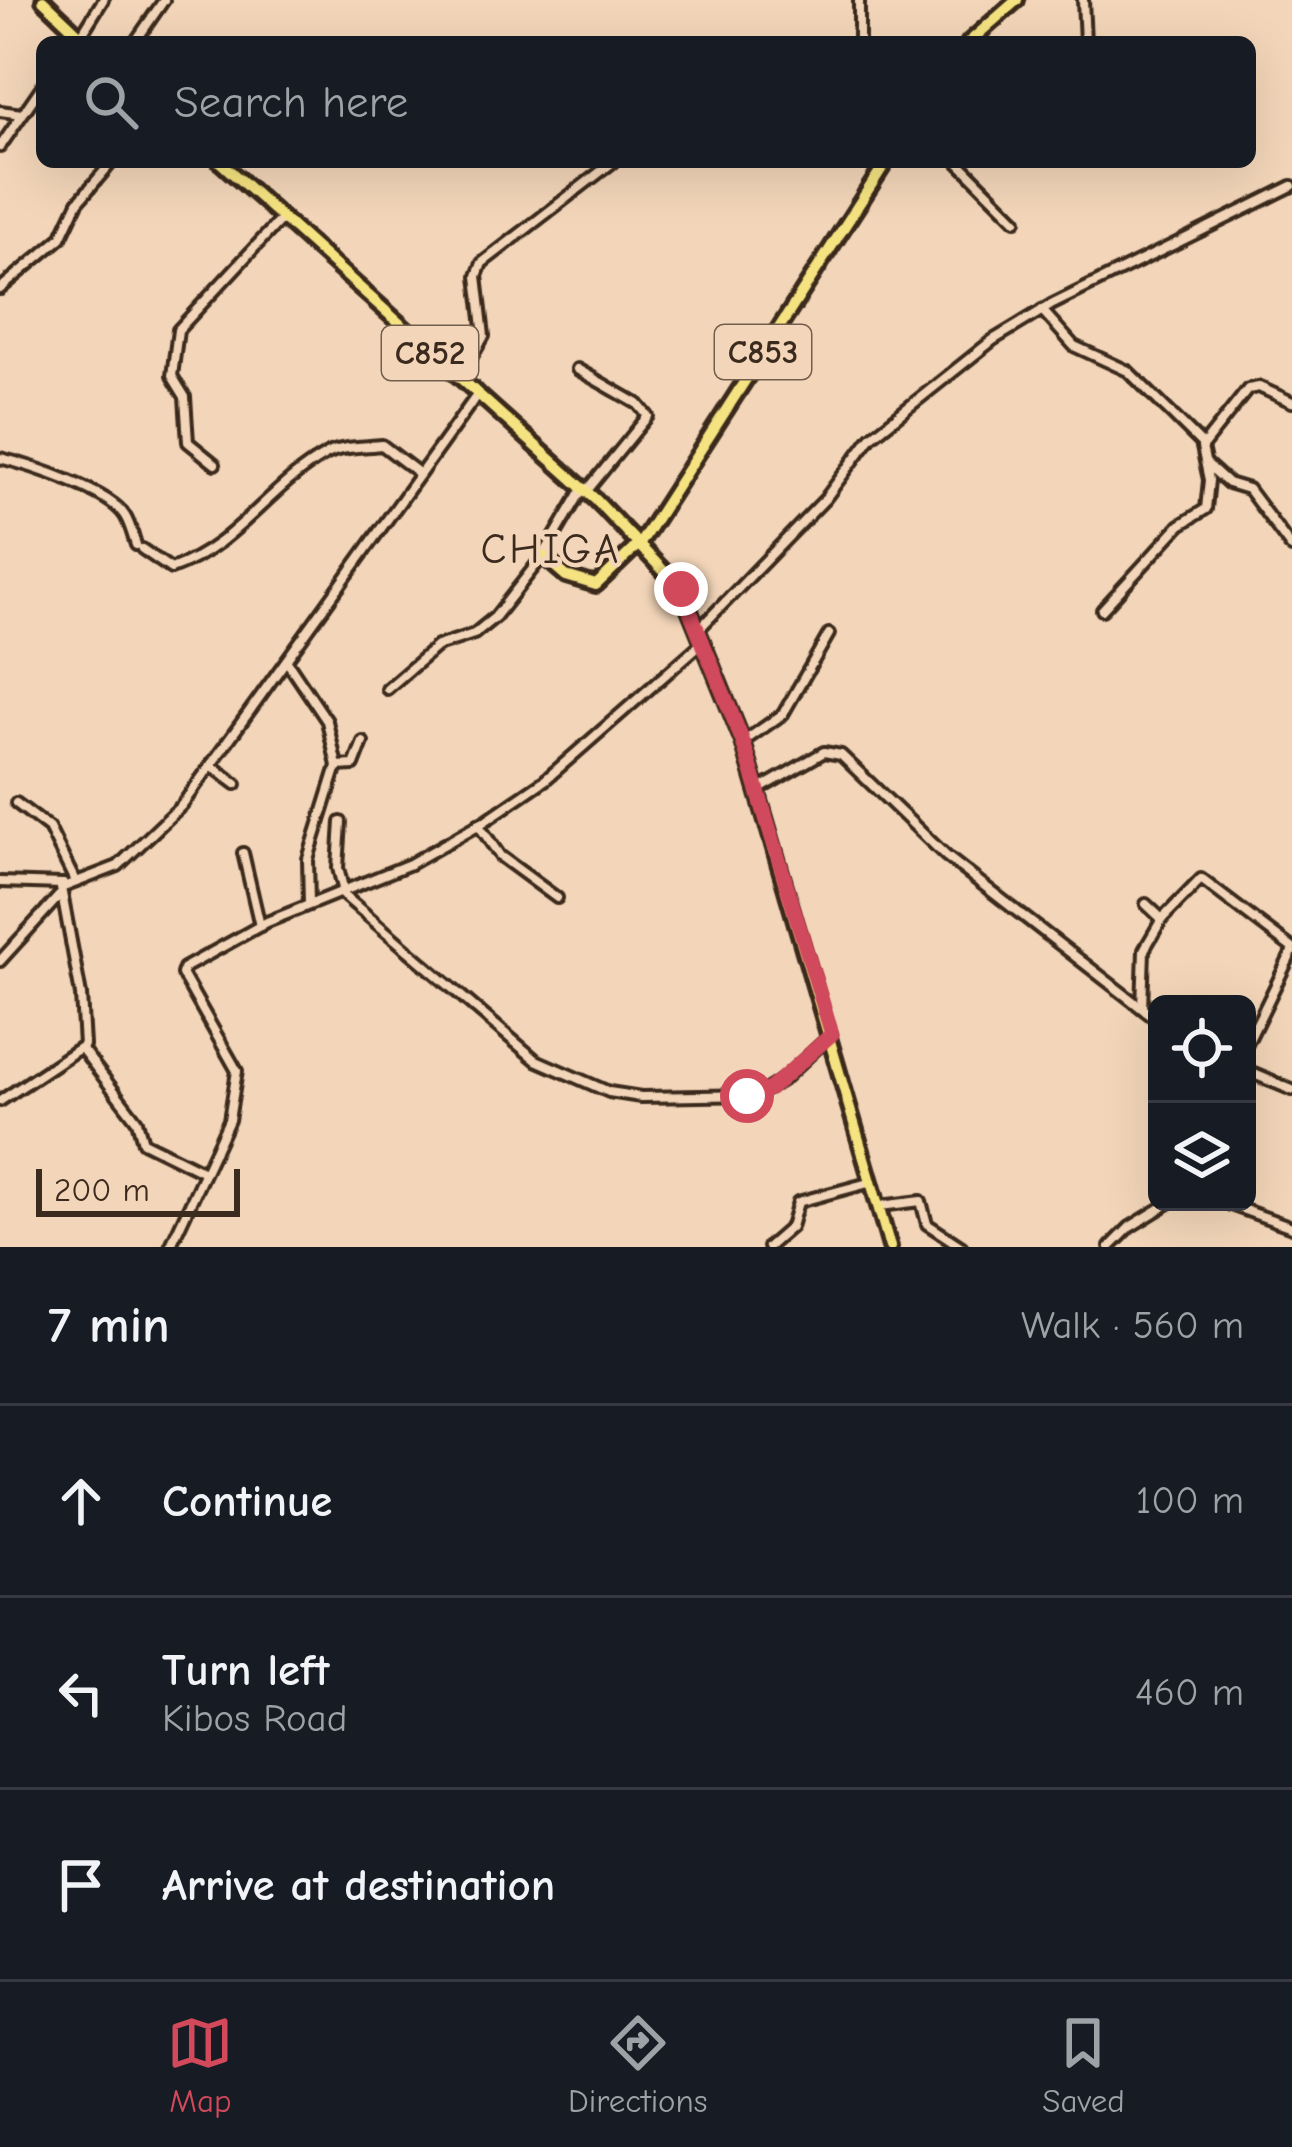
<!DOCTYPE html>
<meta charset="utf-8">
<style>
:root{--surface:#171b24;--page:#242831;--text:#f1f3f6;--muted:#9ea1a6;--line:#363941;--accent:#d1495b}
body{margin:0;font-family:"Comic Neue",sans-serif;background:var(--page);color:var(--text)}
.controls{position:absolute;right:36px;bottom:36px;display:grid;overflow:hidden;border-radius:18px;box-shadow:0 12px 48px #0002}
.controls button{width:108px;height:108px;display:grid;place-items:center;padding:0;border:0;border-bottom:3px solid var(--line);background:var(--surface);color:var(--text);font:60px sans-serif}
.scale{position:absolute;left:36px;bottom:30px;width:204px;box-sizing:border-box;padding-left:12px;border:6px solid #3b2a1e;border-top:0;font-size:33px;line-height:42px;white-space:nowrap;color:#3b2a1e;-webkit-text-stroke:9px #f3d6b9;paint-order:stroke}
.stop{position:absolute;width:36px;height:36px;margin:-27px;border:9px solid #d1495b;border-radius:50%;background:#fff}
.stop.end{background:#d1495b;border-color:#fff;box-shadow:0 3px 12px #0008}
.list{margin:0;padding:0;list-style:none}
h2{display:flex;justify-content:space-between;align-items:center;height:156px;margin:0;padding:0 48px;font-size:51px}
h2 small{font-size:39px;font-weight:400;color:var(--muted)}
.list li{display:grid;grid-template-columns:78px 1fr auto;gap:36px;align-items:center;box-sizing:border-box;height:192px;padding:0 48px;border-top:3px solid var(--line)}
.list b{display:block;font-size:45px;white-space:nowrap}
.list p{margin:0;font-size:39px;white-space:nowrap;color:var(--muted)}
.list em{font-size:39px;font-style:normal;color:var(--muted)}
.icon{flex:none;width:66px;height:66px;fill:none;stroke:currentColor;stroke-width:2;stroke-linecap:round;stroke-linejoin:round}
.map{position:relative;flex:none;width:1292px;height:1247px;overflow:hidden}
.search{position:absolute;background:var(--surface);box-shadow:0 12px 48px #0002;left:36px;right:36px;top:36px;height:132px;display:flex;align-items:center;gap:30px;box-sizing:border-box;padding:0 42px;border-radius:18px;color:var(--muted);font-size:45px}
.sheet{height:732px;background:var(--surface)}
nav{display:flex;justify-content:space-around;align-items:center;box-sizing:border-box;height:168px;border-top:3px solid var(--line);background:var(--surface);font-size:33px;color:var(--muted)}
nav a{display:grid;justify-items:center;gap:6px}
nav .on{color:var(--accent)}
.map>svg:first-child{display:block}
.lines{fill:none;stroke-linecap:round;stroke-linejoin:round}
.minor-casing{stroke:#3b2a1e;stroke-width:16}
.major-casing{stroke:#3b2a1e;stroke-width:20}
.minor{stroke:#f3d6b9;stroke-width:8}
.major{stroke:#f5e381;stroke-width:10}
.route{stroke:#d1495b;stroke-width:15}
.labels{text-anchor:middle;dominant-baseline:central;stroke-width:9;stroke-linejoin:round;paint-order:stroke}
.shield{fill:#f3d6b9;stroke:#725e4c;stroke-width:3}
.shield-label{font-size:33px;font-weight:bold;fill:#3b2a1e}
.quarter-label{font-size:42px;letter-spacing:3px;fill:#3b2a1e;stroke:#f3d6b9}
</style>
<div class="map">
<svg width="1292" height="1247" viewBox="0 0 1292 1247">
<rect width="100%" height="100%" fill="#f3d6b9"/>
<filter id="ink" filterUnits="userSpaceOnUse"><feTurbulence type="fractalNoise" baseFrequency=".00833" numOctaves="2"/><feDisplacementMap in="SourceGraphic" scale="24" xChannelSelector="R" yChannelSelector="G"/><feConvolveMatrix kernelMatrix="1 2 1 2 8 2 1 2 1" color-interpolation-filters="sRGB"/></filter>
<g filter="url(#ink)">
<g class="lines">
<defs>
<g id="minor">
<path d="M 1083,0 L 1085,42"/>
<path d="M 80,37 L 103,0"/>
<path d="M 135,42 L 164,0"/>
<path d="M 859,42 L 859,0"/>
<path d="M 0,111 L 22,114"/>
<path d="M 0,147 L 42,86"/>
<path d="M 958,162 L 1016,220"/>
<path d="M 0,289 L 61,238 L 78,202 L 112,162"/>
<path d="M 1042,310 L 1074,346 L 1128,371 L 1203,445"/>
<path d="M 460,377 L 484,336 L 477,276 L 482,263 L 613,162"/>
<path d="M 0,458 C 29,465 110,491 125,516 C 130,524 133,536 136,545"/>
<path d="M 215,464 L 188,442 L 185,397 L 172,376 L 178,330 L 282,218"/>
<path d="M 1207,464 L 1228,483 L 1248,489 L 1292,548"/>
<path d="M 142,549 L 171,569 C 238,545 267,487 327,454 C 341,446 366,447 382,445 L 420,474"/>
<path d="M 1102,610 L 1180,525 L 1206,509 L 1209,480 L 1202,447 L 1248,389 L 1259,387 L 1292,402"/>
<path d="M 700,628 L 825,499 L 871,437 L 993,340 L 1051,305 L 1292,186"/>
<path d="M 288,663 L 327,721 L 337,766 L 308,859 L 309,904"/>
<path d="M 387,689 L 437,646 L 474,634 L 495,617 L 543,556 L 582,490 L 590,487 L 648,416 L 638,404 L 577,369"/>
<path d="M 743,742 L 783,714 L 829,634"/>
<path d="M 212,766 L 236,784"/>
<path d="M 337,766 L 354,765 L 363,742"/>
<path d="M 758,790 L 824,752 L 841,755 L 946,856 L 1157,1020"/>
<path d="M 16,803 L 49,828 L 75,881"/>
<path d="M 341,822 L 338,868 L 344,892"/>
<path d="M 478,824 L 500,856 L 557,898"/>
<path d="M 243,853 L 260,926"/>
<path d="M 0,882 L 63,884"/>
<path d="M 341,893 L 536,1060 L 609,1092 L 641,1097 L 758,1095 L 784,1079 L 831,1035"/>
<path d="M 1162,919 L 1201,879 L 1292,948"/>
<path d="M 0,961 L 59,896"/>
<path d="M 1142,1008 L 1144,950 L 1162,919 L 1146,904"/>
<path d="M 1247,1044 L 1292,952"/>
<path d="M 82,1049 L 137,1121 L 143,1142 L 202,1171"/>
<path d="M 1247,1071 L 1292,1090"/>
<path d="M 0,1101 L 84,1045 L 81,995 L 61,888 L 118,866 L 182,805 L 477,395"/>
<path d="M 1222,1202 L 1292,1227"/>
<path d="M 880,1206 L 921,1201 L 927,1224 L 962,1247"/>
<path d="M 170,1247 L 229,1120 L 237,1071 L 182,974 L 184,968 L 267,922 L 410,864 L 485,821 L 545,780 L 704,641"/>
<path d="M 768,1247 L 791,1227 L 798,1202 L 872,1182"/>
<path d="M 1110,1247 L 1130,1227 L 1171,1202"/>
</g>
<g id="major">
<path d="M 43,0 L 87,42"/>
<path d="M 969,42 L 1017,0"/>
<path d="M 220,162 L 596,500 L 681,589 L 743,742 L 890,1247"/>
<path d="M 543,556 L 566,576 L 596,585 L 641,542 L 886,162"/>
</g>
</defs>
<use href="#minor" class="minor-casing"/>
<use href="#major" class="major-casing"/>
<use href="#minor" class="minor"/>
<use href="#major" class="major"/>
</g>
</g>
<g class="lines" filter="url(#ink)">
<path class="route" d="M 681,589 L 743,742 L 832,1034 L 770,1089 L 747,1096"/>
</g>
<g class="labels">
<g class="shield">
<rect x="715" y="325" width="96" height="54" rx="9"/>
<rect x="382" y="326" width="96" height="54" rx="9"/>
</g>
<g class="shield-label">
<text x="763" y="352">C853</text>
<text x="430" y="353">C852</text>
</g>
<g class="quarter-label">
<text x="551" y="549">CHIGA</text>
</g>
</g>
</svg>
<div class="controls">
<button><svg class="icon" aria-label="locate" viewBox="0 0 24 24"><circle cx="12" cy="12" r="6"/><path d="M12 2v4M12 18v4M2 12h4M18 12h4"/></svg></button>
<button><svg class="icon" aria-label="layers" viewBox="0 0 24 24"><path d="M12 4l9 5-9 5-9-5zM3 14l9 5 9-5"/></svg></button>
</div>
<div class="scale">200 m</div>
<div class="stop" style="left:747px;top:1096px"></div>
<div class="stop end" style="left:681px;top:589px"></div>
<div class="search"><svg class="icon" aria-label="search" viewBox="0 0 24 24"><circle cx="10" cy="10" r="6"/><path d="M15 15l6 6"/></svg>Search here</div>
</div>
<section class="sheet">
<h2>7 min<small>Walk · 560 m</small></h2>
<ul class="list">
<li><svg class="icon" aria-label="ahead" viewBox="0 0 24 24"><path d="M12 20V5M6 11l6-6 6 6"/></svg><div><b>Continue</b></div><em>100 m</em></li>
<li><svg class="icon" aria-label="left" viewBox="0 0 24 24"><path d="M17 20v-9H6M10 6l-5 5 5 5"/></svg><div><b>Turn left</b><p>Kibos Road</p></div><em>460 m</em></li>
<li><svg class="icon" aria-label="arrive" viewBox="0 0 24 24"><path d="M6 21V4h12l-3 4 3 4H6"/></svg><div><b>Arrive at destination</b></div></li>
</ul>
</section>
<nav>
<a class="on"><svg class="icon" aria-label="map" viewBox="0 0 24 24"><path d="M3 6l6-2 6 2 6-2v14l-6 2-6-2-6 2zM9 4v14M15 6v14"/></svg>Map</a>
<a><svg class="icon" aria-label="directions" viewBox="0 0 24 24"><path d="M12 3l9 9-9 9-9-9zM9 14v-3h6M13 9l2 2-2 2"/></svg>Directions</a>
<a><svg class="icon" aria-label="saved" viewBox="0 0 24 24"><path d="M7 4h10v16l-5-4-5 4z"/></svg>Saved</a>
</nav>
